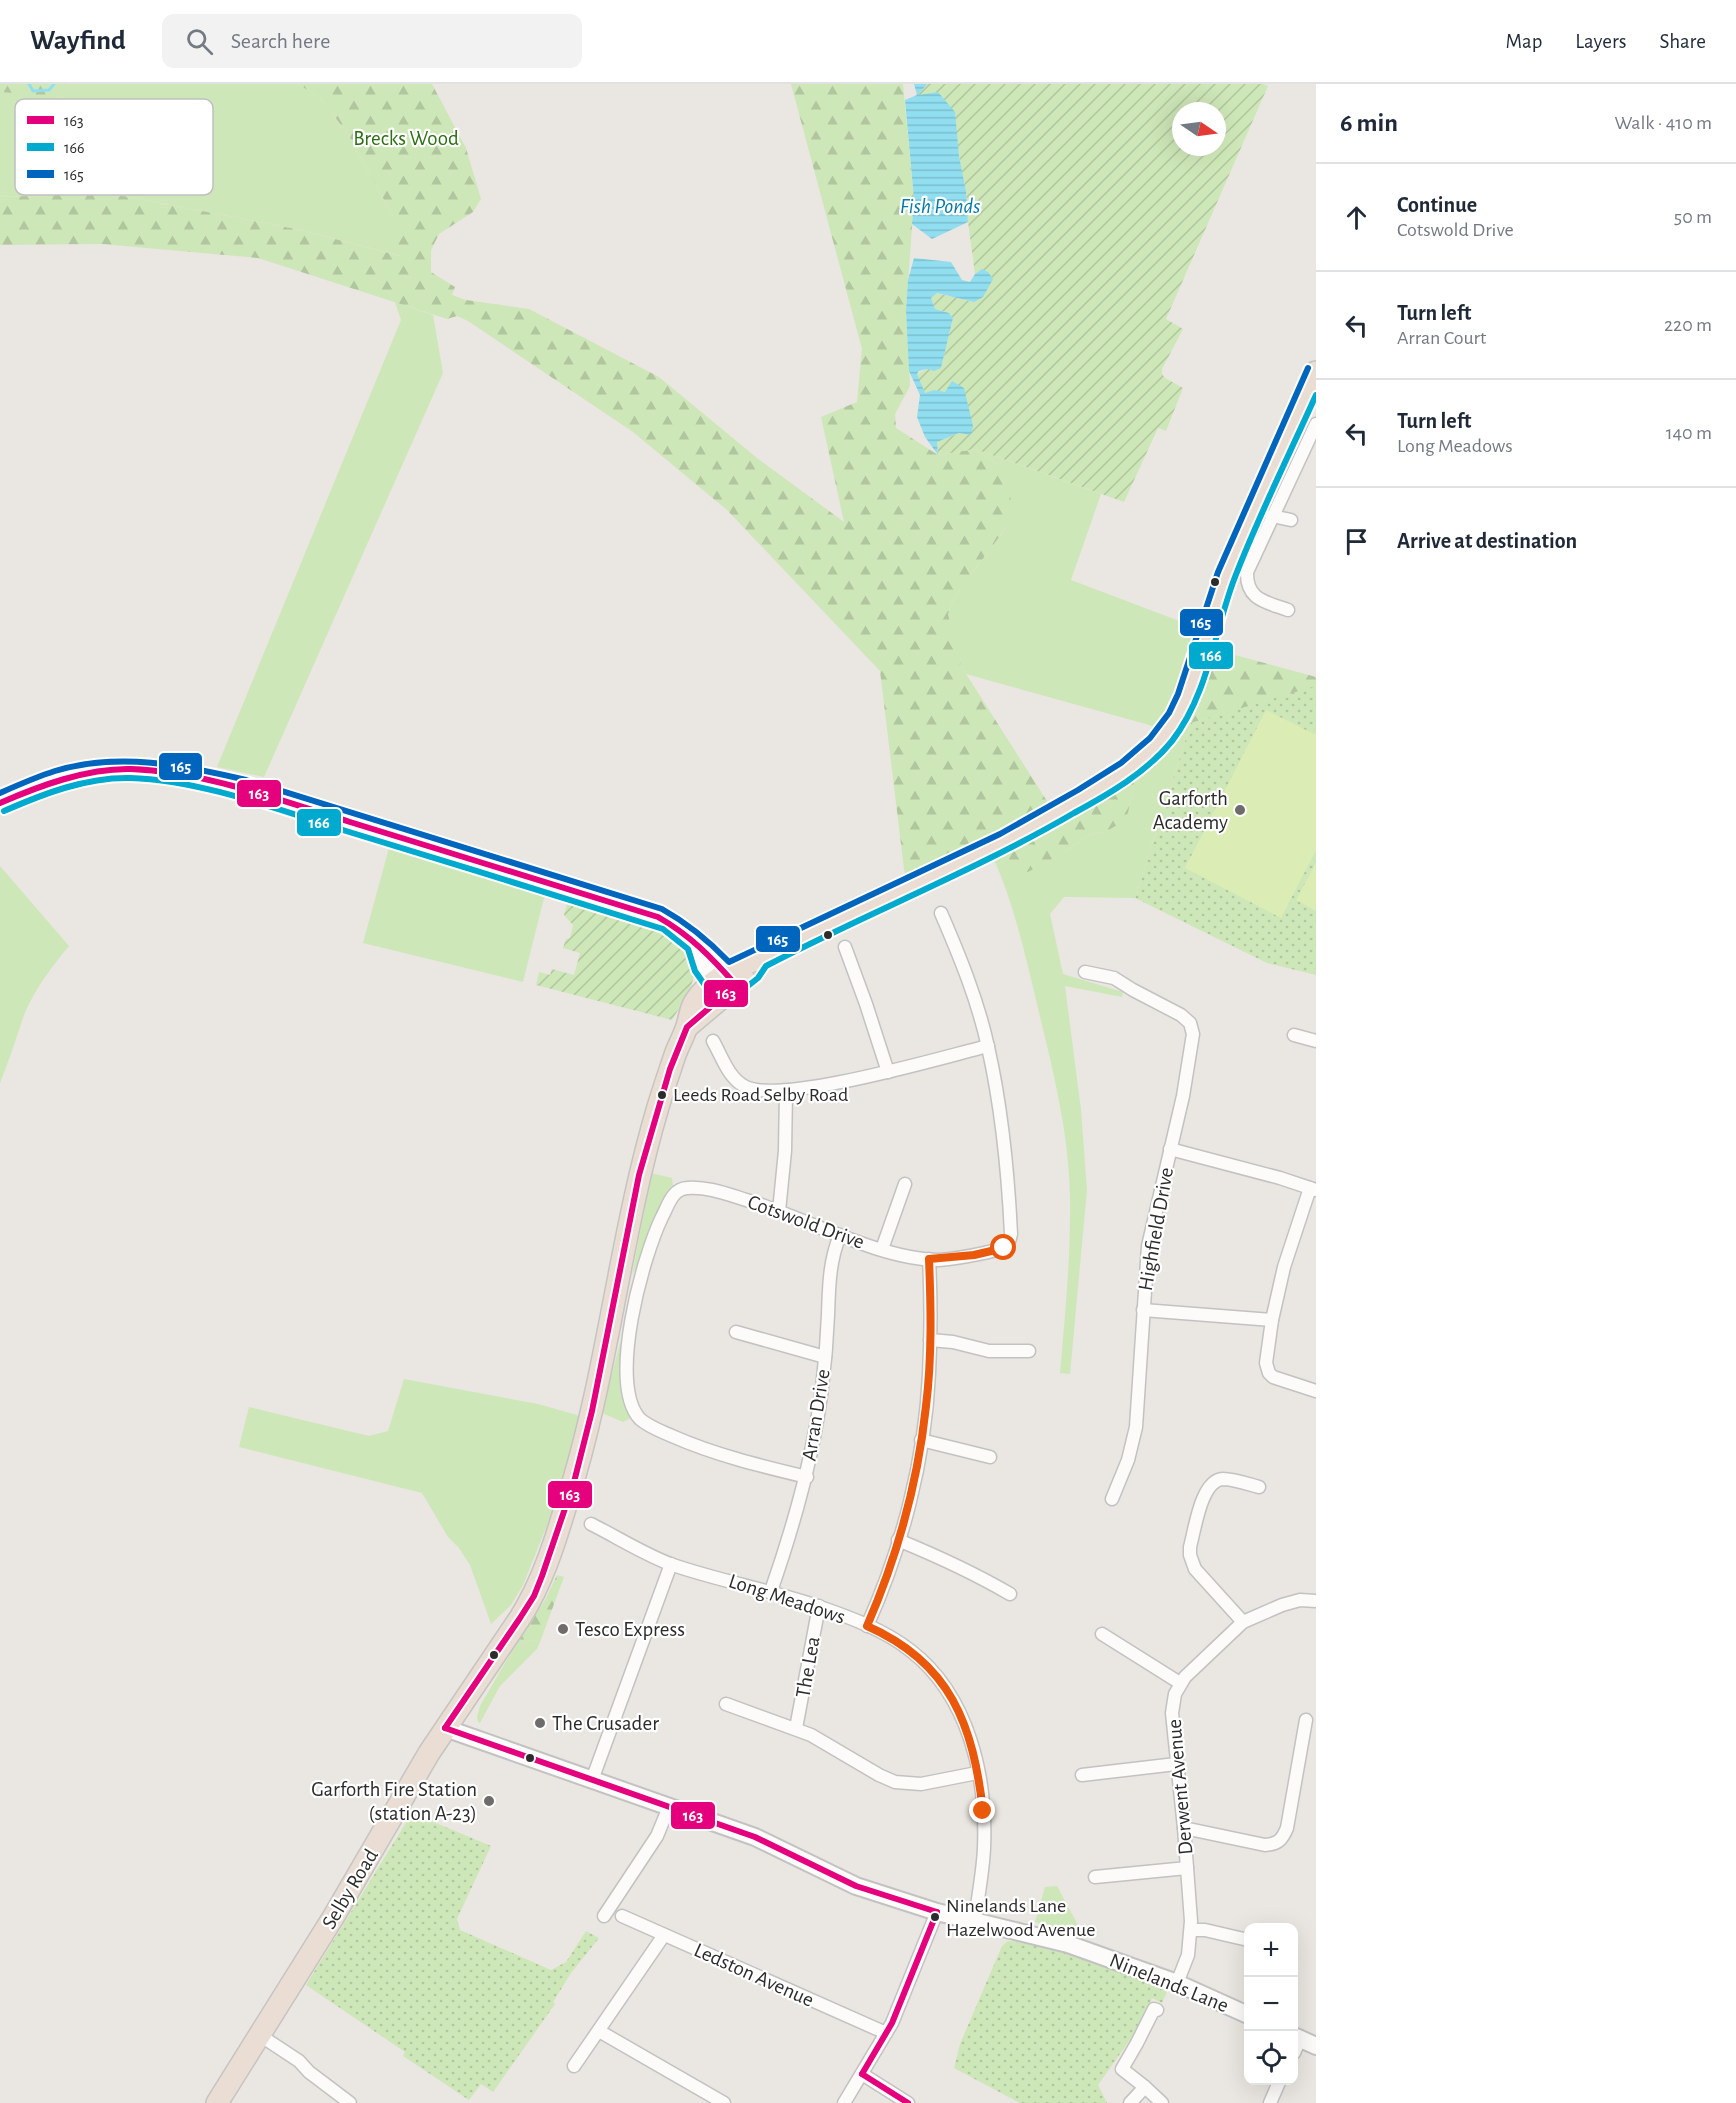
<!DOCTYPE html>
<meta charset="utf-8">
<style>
:root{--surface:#fff;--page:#f2f2f3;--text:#1f2937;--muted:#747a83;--line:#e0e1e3}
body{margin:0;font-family:"Alegreya Sans",sans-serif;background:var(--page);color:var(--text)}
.controls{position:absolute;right:18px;bottom:18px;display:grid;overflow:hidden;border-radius:12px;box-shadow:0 6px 24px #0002}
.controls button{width:54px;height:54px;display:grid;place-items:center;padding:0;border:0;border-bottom:2px solid var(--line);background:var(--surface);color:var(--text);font:30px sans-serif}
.compass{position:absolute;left:1172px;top:18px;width:54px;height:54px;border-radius:50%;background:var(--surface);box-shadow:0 6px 24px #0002;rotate:103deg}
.stop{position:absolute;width:18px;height:18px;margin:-14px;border:4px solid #ea580c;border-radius:50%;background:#fff}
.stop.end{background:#ea580c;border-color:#fff;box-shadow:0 2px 6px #0008}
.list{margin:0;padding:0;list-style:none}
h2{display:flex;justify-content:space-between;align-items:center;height:78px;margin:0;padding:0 24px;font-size:26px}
h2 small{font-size:20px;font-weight:400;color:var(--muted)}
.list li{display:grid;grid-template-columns:39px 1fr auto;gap:18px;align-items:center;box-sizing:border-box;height:108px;padding:0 24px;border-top:2px solid var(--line)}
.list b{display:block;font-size:22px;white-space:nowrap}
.list p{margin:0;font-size:20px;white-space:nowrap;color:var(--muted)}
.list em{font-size:20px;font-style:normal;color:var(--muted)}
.icon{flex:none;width:33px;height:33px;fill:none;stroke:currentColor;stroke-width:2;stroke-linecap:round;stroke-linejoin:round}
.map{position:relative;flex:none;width:1316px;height:2019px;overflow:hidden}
header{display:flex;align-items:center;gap:36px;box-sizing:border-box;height:84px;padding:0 30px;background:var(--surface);border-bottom:2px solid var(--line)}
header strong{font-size:28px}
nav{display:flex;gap:33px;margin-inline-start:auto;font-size:21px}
.search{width:420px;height:54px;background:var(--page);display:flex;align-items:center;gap:15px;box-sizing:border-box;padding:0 21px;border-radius:12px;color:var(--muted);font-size:22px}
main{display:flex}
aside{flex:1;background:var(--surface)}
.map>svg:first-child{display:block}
.grass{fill:#cee7b8}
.forest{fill:url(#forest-firs)}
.park{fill:url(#park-dots)}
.garden{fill:url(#garden-furrows);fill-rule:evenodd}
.pitch{fill:#dbecb5}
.water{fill:url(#water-rules)}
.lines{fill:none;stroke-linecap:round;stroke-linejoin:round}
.stream{stroke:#90def0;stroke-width:3}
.street-casing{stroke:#c3c2c2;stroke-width:15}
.secondary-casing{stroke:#c3c2c2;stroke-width:20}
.highway-casing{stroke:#c6c4c2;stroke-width:24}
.street{stroke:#fcfbfa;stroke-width:12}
.secondary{stroke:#fcfbfa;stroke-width:16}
.highway{stroke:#e9ddd4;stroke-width:21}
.bus-1-casing{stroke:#fff;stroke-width:10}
.bus-2-casing{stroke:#fff;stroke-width:10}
.bus-3-casing{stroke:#fff;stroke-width:10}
.bus-1{stroke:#e5007d;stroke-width:6}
.bus-2{stroke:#00a9ce;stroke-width:6}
.bus-3{stroke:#0065bd;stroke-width:6}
.route{stroke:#ea580c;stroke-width:8}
.bus-dot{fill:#2c2c2c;stroke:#fff;stroke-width:2}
.poi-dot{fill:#6e6d6b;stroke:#fff;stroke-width:2}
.labels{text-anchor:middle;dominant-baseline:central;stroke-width:4.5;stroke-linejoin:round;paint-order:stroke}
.bus-label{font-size:20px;fill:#2c2c2c;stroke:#fff;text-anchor:start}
.park-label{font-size:21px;fill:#2e6f15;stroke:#fff}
.poi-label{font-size:21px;fill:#2c2c2c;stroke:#fff;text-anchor:end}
.street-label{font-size:21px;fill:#2c2c2c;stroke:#fff}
.water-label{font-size:22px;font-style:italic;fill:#047aa8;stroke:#fff}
.key{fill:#fff;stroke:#c0c0c0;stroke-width:1.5}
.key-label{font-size:16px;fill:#2c2c2c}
.line-badge{stroke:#fff;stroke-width:2}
.badge-label{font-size:16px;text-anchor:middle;font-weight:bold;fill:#fff}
</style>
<header>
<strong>Wayfind</strong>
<div class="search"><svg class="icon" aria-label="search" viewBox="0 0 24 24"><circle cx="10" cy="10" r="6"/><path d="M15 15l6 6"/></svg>Search here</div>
<nav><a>Map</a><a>Layers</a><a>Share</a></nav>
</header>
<main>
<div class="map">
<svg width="1316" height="2019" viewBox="0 0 1316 2019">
<defs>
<pattern id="forest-firs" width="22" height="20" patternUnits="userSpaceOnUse" patternTransform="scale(1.5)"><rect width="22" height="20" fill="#cee7b8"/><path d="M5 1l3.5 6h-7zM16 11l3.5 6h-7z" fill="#b1c69e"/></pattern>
<pattern id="park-dots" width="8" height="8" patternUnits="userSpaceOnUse" patternTransform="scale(1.5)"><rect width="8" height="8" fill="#cee7b8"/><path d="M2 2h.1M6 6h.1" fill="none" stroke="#b1c69e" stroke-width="1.8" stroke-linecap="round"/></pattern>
<pattern id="garden-furrows" width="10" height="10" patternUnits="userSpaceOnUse" patternTransform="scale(1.5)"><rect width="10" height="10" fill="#cee7b8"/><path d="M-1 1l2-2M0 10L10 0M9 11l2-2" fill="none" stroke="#b1c69e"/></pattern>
<pattern id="water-rules" width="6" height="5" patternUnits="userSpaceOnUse" patternTransform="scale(1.5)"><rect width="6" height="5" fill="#90def0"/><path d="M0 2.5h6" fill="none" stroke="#7cbfce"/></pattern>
</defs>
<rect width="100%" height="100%" fill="#eae6e1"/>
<g class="grass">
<path d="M 72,0 L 298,0 L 320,14 L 348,50 L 394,134 L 401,172 L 301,146 L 108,109 L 0,113 L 0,8 L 13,9 L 51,24 Z"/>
<path d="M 395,218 L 433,231 L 443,289 L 264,693 L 217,683 L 401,236 Z"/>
<path d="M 975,365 L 1101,410 L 1071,496 L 1195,543 L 1223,472 L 1179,613 L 1160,644 L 966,590 L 961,582 L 956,565 L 948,530 L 955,512 L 1006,444 L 1004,384 Z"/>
<path d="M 1191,639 L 1135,814 L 1064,813 L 1050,830 L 1063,890 L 1123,908 L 1122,913 L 1065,902 L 1081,1026 L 1087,1106 L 1070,1290 L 1060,1289 C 1065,1231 1071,1172 1070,1113 C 1069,1047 1052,983 1037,920 C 1025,870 1014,820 993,773 L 1005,768 L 1061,770 L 1091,750 L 1105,748 L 1128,729 L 1136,690 L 1149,683 L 1182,641 Z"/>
<path d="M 389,764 L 545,810 L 523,898 L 363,859 Z"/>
<path d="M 0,782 L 69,862 C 52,882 30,912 22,937 C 15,958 8,979 0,999 Z"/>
<path d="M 651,1089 L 672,1094 L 673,1103 L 662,1123 L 632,1192 Z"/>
<path d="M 620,1259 C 621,1285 621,1310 631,1334 L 623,1338 L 602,1329 Z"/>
<path d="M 404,1295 L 538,1320 L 577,1331 L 581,1335 L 564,1399 L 523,1501 L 511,1521 L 491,1540 L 470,1481 L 459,1464 L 448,1453 L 422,1409 L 239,1363 L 249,1323 L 369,1352 L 388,1347 Z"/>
<path d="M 532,1556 L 540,1558 L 537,1565 L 500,1602 L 480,1639 L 478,1638 L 477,1633 L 480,1622 L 515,1562 Z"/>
<path d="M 1057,1802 L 1085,1854 L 1035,1838 L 1045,1803 Z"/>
</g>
<g class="forest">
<path d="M 0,0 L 72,0 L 51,24 L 27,27 L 13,9 L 0,8 Z"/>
<path d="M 298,0 L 432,0 L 466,64 L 481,115 L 473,128 L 439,150 L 431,166 L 431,188 L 455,203 L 452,211 L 466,216 L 529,225 L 659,293 L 757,374 L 844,438 L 821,333 L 857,318 L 862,265 L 791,0 L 903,0 L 914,115 L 906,227 L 910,302 L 895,330 L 896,344 L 938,371 L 975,365 L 1004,384 L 1012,421 L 1006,444 L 955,512 L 948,530 L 961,582 L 1052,725 L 905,793 L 880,587 L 727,426 L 633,348 L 468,237 L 457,232 L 447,235 L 258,174 L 102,160 L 0,161 L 0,113 L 108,109 L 301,146 L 400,172 L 394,134 L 348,50 L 320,14 Z"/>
<path d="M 1216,566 L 1316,593 L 1316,603 L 1191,639 Z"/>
<path d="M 1136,690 L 1128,729 L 1119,740 L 1105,748 L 1091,750 L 1061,770 L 1028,788 C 1016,786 1009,779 1005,768 Z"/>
<path d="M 557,1491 L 564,1493 L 540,1558 L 532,1556 L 515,1562 L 545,1516 Z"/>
</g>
<g class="park">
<path d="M 1316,602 L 1316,891 L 1267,879 L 1135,814 L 1191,639 Z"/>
<path d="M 412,1729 L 491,1762 L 457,1835 L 460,1846 L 551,1886 L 566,1878 L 586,1847 L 599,1854 L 571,1889 L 553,1918 L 555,1920 L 493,2008 L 481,2000 L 469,2016 L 403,1972 L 405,1968 L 306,1901 Z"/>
<path d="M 1008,1857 C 1044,1859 1078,1873 1111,1885 C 1130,1891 1149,1897 1168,1905 L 1162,1919 L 1152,1914 L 1139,1943 L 1098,2001 L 1107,2019 L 1020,2019 L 954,1984 L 960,1960 L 1002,1862 Z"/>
</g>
<g class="garden">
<path d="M 927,0 L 1263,0 L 1268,2 L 1166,235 L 1183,245 L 1162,285 L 1162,290 L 1165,294 L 1183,304 L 1166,347 L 1158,344 L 1124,418 L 975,365 L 938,371 L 937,358 L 959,349 L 945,308 L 924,309 L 917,290 L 927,285 L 941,284 L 953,234 L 949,229 L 935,225 L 931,214 L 936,209 L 974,218 L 982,185 L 975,190 L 968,138 L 966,107 L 959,72 L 917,11 ZM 1181,27 L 1217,27 L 1217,63 L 1181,63 Z"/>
<path d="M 568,816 C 603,825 699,839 694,890 C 692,906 680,923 672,936 L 536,901 L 539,888 L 550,891 L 552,885 L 574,891 L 580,869 L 563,864 L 566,855 L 570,854 L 573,841 L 564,831 Z"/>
</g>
<g class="pitch">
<path d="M 1266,626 L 1316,651 L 1316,766 L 1281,834 L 1185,784 Z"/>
<path d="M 1316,779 L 1316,827 L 1296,816 Z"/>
</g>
<g class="water">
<path d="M 914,0 L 927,0 L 918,11 L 938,8 L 955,28 L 959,72 L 966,107 L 968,138 L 932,155 L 912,140 L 914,115 L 905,16 L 917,11 Z"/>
<path d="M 914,174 L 951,178 L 962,196 L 970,198 L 975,190 L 982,185 L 988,188 L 993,195 L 983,213 L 974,218 L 937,209 L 931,214 L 935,225 L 949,229 L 953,234 L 941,284 L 934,287 L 927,285 L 919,287 L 917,290 L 925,309 L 934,306 L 945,308 L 952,297 L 964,304 L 973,342 L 971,351 L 959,349 L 937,358 L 938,371 L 925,353 L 917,333 L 920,311 L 909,287 L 906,227 L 908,196 Z"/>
</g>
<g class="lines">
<path class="stream" d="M 29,0 L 33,7 L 49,6 L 54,0"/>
<defs>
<g id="street">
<path d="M 1272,432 L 1291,436"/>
<path d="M 1288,526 C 1266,518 1246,516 1247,488 L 1316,340"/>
<path d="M 845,863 L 866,920 L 888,988"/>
<path d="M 1085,888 L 1114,894 L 1133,906 L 1181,931 L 1190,939 L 1193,950 L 1183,1012 L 1148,1162 L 1136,1343 L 1128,1376 L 1112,1415"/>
<path d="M 1294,951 L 1316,957"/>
<path d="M 713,957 C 722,973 728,993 744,1002 C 779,1022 943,973 988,962"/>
<path d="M 1170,1065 L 1280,1094 L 1316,1106"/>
<path d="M 1310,1104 L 1284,1183 L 1272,1236 L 1266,1279 L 1269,1289 L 1273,1293 L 1316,1307"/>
<path d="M 779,1127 L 785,1067 L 786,1007"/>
<path d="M 882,1165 L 905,1100"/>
<path d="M 1143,1226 L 1272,1236"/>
<path d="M 736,1248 L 825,1273"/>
<path d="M 930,1256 L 953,1258 L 989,1267 L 1029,1267"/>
<path d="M 921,1356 L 990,1373"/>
<path d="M 807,1393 C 761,1382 715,1371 672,1352 C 661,1347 649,1343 640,1335 C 607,1300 643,1172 662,1133 C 668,1122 672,1105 687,1104 C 709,1102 732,1112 753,1118 C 808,1136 883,1176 939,1176 C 954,1175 970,1172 984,1169 C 997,1166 1009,1165 1011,1150 C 1008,1087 1002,1025 988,963 C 978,917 960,873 941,829"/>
<path d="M 591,1440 C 617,1453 647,1472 673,1481 C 720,1497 770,1506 817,1522 C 849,1533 885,1546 911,1567 C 969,1612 987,1693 984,1764 C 983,1788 978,1812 975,1836"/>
<path d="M 898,1456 C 937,1472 974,1489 1010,1510"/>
<path d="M 771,1507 C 794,1441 813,1375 822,1304 C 825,1280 827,1256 828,1231 C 829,1203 829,1178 840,1151"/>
<path d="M 1243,1538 L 1195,1485 L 1190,1471 L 1190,1463 C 1195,1445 1201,1396 1223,1395 C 1234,1395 1248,1400 1259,1403"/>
<path d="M 867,1542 C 902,1464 925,1376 929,1290 C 931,1252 931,1213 929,1175"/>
<path d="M 1102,1550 L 1180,1599"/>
<path d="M 726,1620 L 811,1651 L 879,1691 L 895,1698 L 921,1700 L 977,1689"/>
<path d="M 796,1644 L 819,1522"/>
<path d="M 1082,1691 L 1176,1680"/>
<path d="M 592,1696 L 671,1480"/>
<path d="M 1184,1744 L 1265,1761 C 1278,1760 1282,1756 1287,1744 L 1306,1636"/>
<path d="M 1095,1793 L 1187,1784"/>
<path d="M 604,1832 L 657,1752 L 669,1723"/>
<path d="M 622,1832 L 886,1949"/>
<path d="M 1191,1846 L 1205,1846 L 1248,1856"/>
<path d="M 1177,1899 L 1188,1871 L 1191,1837 L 1184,1744 L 1172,1629 L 1175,1610 L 1185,1593 L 1243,1538 L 1282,1521 L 1300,1516 L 1316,1517"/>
<path d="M 599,1947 L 724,2019"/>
<path d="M 258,1950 L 299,1977 L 309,1988 L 350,2019"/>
<path d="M 1294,1969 L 1300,1955"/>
<path d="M 574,1982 L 664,1851"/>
<path d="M 862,1990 L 908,2019"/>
<path d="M 1145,2003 L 1162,2019"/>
<path d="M 844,2019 L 892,1939 L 937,1828"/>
<path d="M 1130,2019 L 1145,2003 L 1122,1985 L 1137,1959 L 1154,1925 L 1157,1926"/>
<path d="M 1270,2019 L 1280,1996"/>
</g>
<g id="secondary">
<path d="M 0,719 L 42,701 L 80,691 L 128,685 L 167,688 L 243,705 L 658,833 L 678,844 L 705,866 L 733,898"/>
<path d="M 696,860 L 702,882 L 720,907"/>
<path d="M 445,1644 L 755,1753 L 856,1802 L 937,1828 L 1068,1860 L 1177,1899 L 1248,1931"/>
<path d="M 1294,1952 L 1316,1962"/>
</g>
<g id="highway">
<path d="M 687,943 L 744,895"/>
<path d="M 217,2019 L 334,1832 L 429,1669 L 520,1534 C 542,1499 554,1461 566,1421 C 608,1291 619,1154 658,1023 C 663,1006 669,989 675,971 C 678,962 684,952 687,942 C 690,933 690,924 696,916 C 707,899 739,880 759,875 C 865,817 980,777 1083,714 C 1112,696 1143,678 1165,651 C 1200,605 1206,543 1226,491 C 1253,422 1287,356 1316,288"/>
</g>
</defs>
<use href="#street" class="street-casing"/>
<use href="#secondary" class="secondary-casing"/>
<use href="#highway" class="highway-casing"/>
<use href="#street" class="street"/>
<use href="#secondary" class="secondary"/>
<use href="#highway" class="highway"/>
<defs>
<g id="bus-1">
<path d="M 0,719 C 39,702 87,684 131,685 C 206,688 279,716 350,738 C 453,770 555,801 658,833 C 690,851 712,874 736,901 L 687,943 L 670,985 L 639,1091 L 592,1327 L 574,1398 L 542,1492 L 534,1512 L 520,1534 L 445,1644"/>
<path d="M 445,1644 L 755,1753 L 856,1802 L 937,1828"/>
<path d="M 862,1990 L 892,1939 L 937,1828"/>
<path d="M 862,1990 L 908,2019"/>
</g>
<path id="bus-2" d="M 4,727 C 43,710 86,693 130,694 C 201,696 279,726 346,747 C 452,779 557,812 663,845 L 688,865 L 695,887 L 716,917 L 725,920 L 758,894 L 766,882 C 867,829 975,787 1074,729 C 1109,710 1147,688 1172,657 C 1209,609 1214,547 1235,493 C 1259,431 1289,371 1316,311"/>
<path id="bus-3" d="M 0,709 C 18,701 36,693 55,687 C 119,668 183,681 246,696 L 662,825 C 687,839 708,856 729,878 L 1000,750 L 1078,706 L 1121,679 L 1150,654 L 1169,629 L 1178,610 L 1218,488 L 1308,284"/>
</defs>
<use href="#bus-1" class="bus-1-casing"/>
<use href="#bus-2" class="bus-2-casing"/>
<use href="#bus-3" class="bus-3-casing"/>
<use href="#bus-1" class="bus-1"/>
<use href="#bus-2" class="bus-2"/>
<use href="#bus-3" class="bus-3"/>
</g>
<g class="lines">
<path class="route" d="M 983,1727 C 973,1641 951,1579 867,1542 C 897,1473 918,1397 926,1322 C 932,1273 931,1224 929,1175 L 974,1171 L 1004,1164"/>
</g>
<g class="bus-dot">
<circle cx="1215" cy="498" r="5"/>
<circle cx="828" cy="851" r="5"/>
<circle cx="662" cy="1011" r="5"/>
<circle cx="494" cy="1571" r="5"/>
<circle cx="530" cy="1674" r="5"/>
<circle cx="935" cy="1833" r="5"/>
</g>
<g class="poi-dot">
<circle cx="1240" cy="726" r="6"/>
<circle cx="563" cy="1545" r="6"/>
<circle cx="540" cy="1639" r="6"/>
<circle cx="489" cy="1717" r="6"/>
</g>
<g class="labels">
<g class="bus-label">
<text x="673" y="1011">Leeds Road Selby Road</text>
<text x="946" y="1822">Ninelands Lane<tspan x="946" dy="24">Hazelwood Avenue</tspan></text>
</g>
<g class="park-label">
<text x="406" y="54">Brecks Wood</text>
</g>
<g class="poi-label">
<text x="1228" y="714">Garforth<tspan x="1228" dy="24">Academy</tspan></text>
<text x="575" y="1545" text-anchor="start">Tesco Express</text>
<text x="552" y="1639" text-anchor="start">The Crusader</text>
<text x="477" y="1705">Garforth Fire Station<tspan x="477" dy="24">(station A-23)</tspan></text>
</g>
<g class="street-label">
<text transform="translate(806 1138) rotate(20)">Cotswold Drive</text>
<text transform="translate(1156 1145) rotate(-80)">Highfield Drive</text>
<text transform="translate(816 1331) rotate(-81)">Arran Drive</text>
<text transform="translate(787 1515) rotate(18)">Long Meadows</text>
<text transform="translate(808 1583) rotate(-80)">The Lea</text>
<text transform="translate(1180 1703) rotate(-95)">Derwent Avenue</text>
<text transform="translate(350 1805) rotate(-59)">Selby Road</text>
<text transform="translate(754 1891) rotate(24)">Ledston Avenue</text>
<text transform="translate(1169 1899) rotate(22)">Ninelands Lane</text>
</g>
<g class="water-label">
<text x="940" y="122">Fish Ponds</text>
</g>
</g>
<rect x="15" y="15" width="198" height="96" rx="9" class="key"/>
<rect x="27" y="32" width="27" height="8" fill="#e5007d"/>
<rect x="27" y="59" width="27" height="8" fill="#00a9ce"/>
<rect x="27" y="86" width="27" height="8" fill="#0065bd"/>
<g class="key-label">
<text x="64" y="42">163</text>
<text x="64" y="69">166</text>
<text x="64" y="96">165</text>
</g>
<g class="line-badge">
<rect x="1179" y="524" width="45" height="29" rx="6" fill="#0065bd"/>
<rect x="1188" y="557" width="46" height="29" rx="6" fill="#00a9ce"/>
<rect x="158" y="668" width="45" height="29" rx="6" fill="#0065bd"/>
<rect x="236" y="695" width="46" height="29" rx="6" fill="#e5007d"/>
<rect x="296" y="724" width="46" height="29" rx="6" fill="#00a9ce"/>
<rect x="755" y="841" width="46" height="28" rx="6" fill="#0065bd"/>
<rect x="703" y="895" width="46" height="29" rx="6" fill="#e5007d"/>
<rect x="547" y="1396" width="46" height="29" rx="6" fill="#e5007d"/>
<rect x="670" y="1717" width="46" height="29" rx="6" fill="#e5007d"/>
</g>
<g class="badge-label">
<text x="1201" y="544">165</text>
<text x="1211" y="577">166</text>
<text x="181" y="688">165</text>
<text x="259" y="715">163</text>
<text x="319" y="744">166</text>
<text x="778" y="861">165</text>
<text x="726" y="915">163</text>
<text x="570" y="1416">163</text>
<text x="693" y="1737">163</text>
</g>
</svg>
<div class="controls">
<button>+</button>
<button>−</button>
<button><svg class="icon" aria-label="locate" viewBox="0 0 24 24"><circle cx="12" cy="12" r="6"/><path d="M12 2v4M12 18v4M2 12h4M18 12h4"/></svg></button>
</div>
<svg class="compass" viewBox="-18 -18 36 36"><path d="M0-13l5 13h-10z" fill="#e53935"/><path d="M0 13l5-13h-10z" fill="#747a83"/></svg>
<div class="stop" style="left:1004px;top:1164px"></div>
<div class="stop end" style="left:983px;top:1727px"></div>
</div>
<aside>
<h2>6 min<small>Walk · 410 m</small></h2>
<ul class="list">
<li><svg class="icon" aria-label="ahead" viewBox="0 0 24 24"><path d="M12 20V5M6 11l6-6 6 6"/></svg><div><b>Continue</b><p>Cotswold Drive</p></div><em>50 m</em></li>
<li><svg class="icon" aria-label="left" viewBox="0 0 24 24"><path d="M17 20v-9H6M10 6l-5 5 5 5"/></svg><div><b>Turn left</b><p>Arran Court</p></div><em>220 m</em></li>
<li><svg class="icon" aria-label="left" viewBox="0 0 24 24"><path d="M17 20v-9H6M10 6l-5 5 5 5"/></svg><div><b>Turn left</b><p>Long Meadows</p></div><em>140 m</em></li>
<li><svg class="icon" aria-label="arrive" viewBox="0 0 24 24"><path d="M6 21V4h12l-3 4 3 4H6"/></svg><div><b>Arrive at destination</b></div></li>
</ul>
</aside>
</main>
